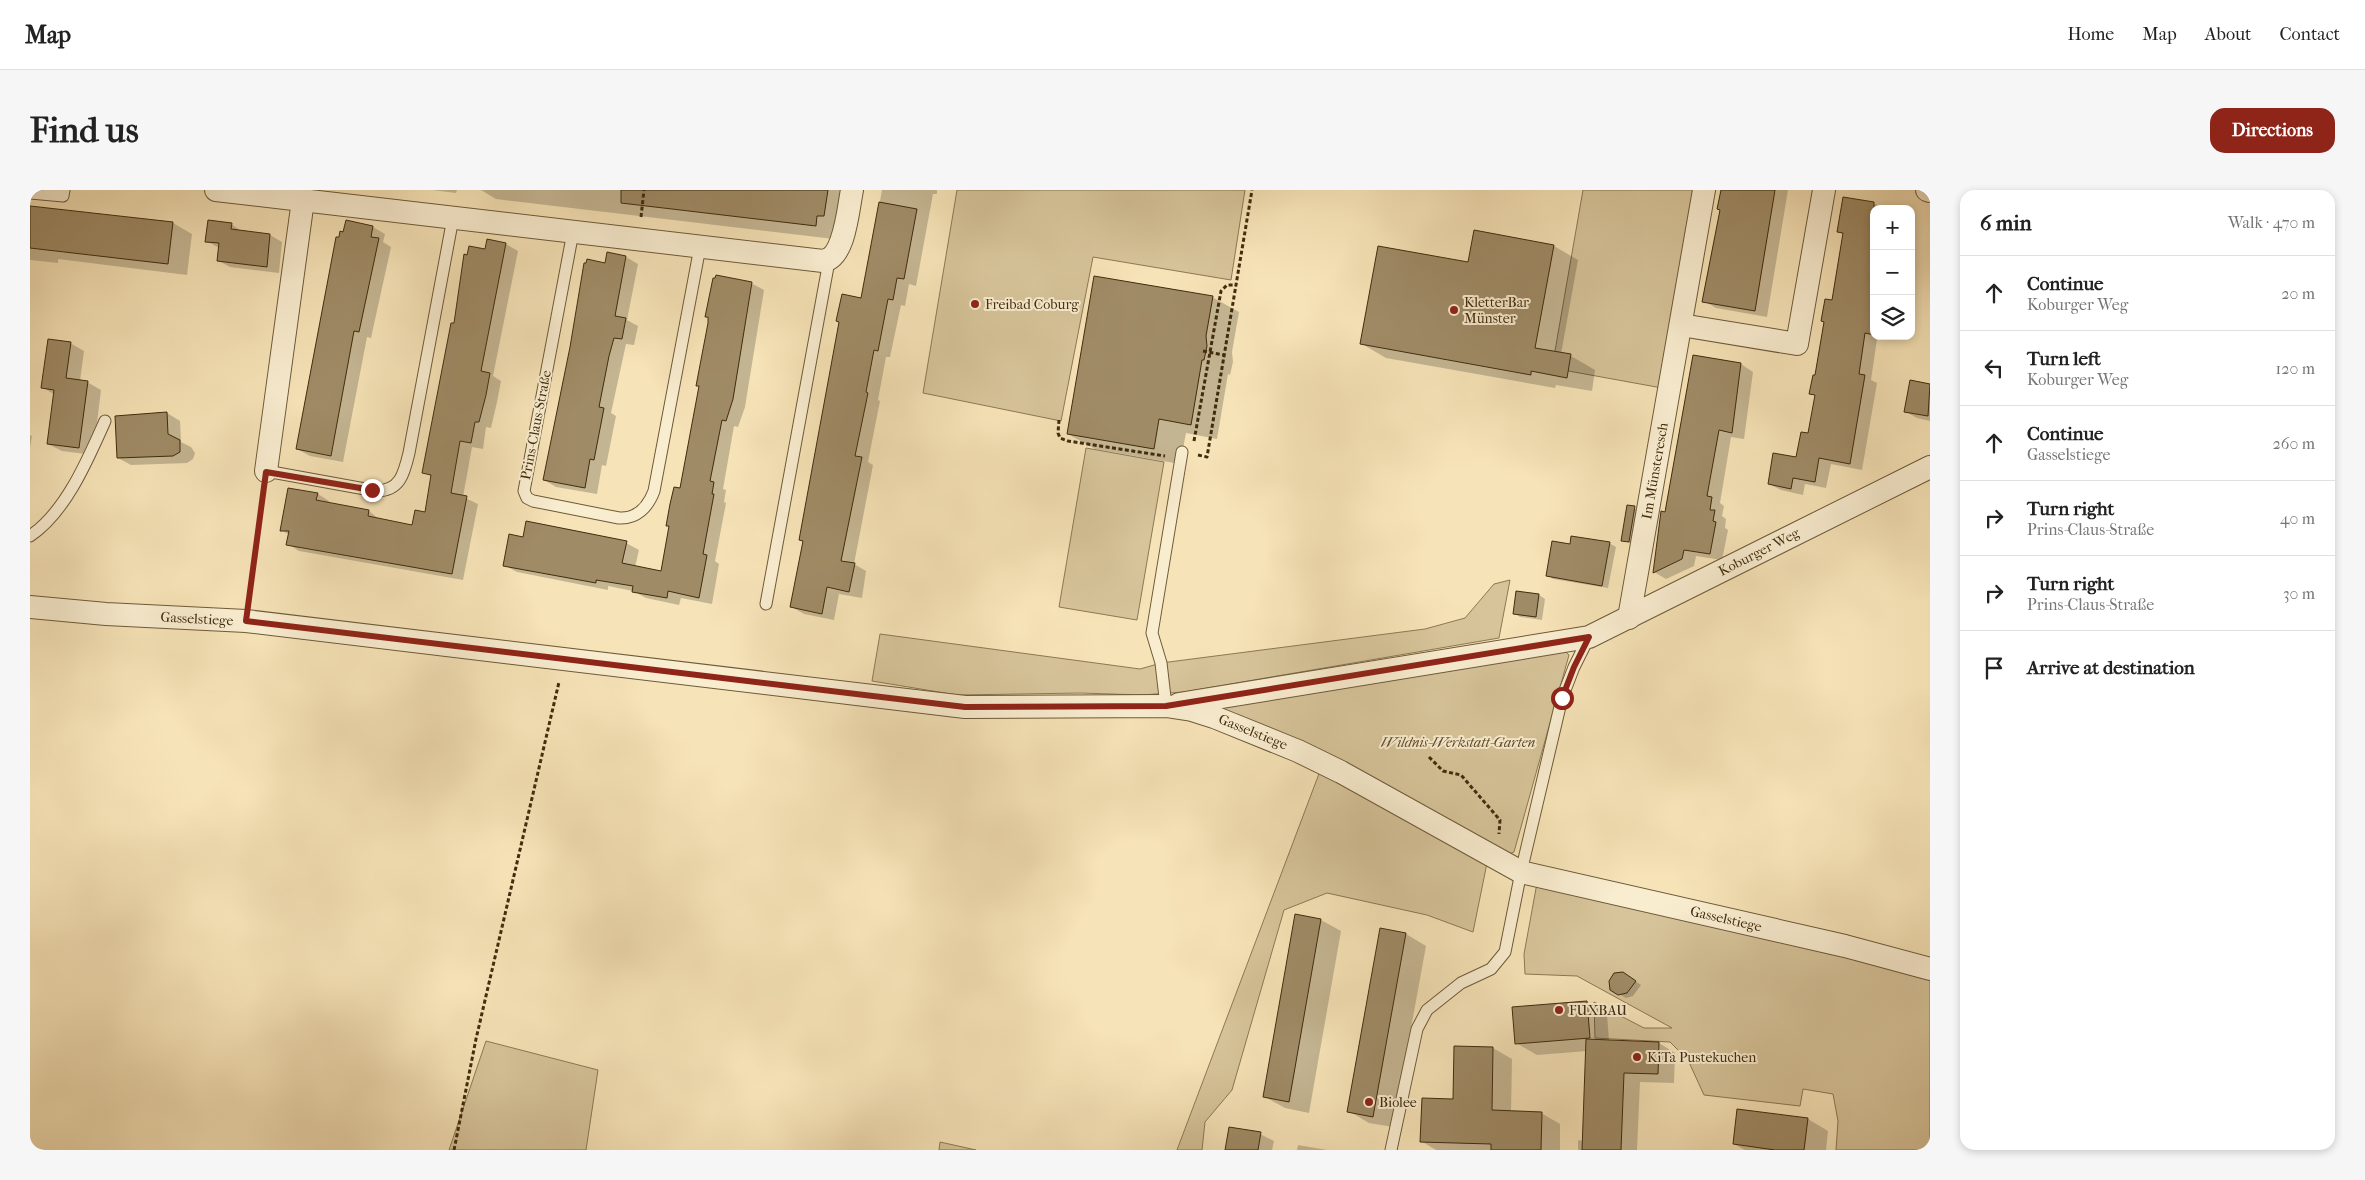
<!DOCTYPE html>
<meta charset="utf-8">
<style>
:root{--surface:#fff;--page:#f6f6f6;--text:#222;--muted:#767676;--line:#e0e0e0;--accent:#8f2418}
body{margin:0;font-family:"IM FELL French Canon",serif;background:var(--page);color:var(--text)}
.controls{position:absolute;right:15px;top:15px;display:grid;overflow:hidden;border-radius:10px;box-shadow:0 2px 8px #0003}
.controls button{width:45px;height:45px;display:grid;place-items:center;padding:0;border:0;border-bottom:1px solid var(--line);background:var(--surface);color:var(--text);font:25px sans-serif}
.stop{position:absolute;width:15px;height:15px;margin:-11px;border:4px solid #8f2418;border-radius:50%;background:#fff}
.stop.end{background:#8f2418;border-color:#fff;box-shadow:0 1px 5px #0008}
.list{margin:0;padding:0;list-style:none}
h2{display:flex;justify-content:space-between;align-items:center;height:65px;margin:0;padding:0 20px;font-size:21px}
h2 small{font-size:16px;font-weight:400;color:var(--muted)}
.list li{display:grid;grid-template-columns:32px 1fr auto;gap:15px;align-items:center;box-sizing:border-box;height:75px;padding:0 20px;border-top:1px solid var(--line)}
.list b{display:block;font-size:19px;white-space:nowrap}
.list p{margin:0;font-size:16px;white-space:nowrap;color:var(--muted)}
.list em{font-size:16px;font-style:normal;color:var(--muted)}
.icon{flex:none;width:28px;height:28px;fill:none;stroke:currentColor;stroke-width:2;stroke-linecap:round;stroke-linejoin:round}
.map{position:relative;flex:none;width:1900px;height:960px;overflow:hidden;border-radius:15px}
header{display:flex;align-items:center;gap:30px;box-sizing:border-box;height:70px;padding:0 25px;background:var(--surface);border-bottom:1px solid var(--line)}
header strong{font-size:24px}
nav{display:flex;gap:28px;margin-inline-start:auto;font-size:18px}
.intro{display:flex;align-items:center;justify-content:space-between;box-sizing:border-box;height:120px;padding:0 30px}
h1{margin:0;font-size:35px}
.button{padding:12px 22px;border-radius:15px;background:var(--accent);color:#fff;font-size:18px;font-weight:700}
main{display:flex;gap:30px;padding:0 30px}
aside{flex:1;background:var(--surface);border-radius:15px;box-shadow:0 2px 8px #0003}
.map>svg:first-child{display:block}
.green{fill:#d7c49a;stroke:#8c7854}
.shadow{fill:#0003}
.building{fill:#9f8b66;stroke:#402c0e}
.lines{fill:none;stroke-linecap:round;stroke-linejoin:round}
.service-casing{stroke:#6e5a38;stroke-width:13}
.minor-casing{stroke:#6e5a38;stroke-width:24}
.path{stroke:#402c0e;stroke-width:3;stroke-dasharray:4 2.5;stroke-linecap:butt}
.service{stroke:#f9edd0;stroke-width:11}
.minor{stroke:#f9edd0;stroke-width:22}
.route{stroke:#8f2418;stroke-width:6}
.poi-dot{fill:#8f2418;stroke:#f9edd0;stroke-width:2}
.labels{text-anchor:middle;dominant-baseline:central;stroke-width:4;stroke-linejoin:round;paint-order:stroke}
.poi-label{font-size:14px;fill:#402c0e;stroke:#f9edd0;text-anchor:start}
.street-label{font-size:14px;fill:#402c0e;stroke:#f9edd0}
.park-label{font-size:14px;font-style:italic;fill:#5e4a2a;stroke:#f9edd0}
</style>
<header>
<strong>Map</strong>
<nav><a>Home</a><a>Map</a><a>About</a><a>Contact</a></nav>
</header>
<div class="intro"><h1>Find us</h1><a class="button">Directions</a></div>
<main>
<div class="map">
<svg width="1900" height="960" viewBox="0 0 1900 960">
<rect width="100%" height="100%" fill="#f6e3b7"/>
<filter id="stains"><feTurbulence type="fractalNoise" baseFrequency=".004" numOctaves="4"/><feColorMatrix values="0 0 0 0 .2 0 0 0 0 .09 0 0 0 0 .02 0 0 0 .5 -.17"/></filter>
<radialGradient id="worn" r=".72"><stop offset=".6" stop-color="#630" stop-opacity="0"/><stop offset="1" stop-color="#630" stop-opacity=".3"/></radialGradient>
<g class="green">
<path d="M 927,0 L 1215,0 L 1201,90 L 1063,67 L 1031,231 L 893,203 Z"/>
<path d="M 1553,0 L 1665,0 L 1632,198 L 1522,178 Z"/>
<path d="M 1056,258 L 1134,272 L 1107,430 L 1029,417 Z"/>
<path d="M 1480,390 L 1469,448 L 1154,502 L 1112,505 L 1051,503 L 927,505 L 842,491 L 850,444 L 1110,479 L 1131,473 L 1395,439 L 1435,428 L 1464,394 Z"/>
<path d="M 1533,459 L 1539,465 L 1484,662 L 1476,665 L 1179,515 Z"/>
<path d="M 1290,581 L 1457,673 L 1443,742 L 1397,725 L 1297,703 L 1254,720 L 1202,900 L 1175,932 L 1172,960 L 1147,960 Z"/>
<path d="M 1507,693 L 1900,784 L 1900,960 L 1806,960 L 1808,931 L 1803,904 L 1773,899 L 1770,916 L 1674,905 L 1658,870 L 1640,852 L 1565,848 L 1564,812 L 1614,838 L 1642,838 L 1547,786 L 1495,784 L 1494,764 Z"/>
<path d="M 456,851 L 568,880 L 556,960 L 419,960 Z"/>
<path d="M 910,952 L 946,960 L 909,960 Z"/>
</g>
<g class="shadow">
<path d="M 402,0 L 427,0 L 426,3 Z"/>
<path d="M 451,0 L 818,0 L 812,50 L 466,9 Z"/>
<path d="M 852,0 L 907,0 L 907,4 L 903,4 L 886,96 L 879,94 L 875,116 L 871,115 L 860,167 L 856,167 L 848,210 L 850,211 L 838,272 L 843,275 L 824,374 L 836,381 L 832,408 L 809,404 L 804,430 L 774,424 L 762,417 L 832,109 Z"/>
<path d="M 1692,0 L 1758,0 L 1737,127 L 1686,118 L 1674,111 L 1692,20 Z"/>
<path d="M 1814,8 L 1867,19 L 1844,19 L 1844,146 L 1852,146 L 1852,150 L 1847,149 L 1841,190 L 1847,193 L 1832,280 L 1801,274 L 1796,298 L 1775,294 L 1773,305 L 1751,300 L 1739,294 L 1767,268 L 1779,245 L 1786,206 L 1781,203 L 1803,111 L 1814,45 L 1808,41 Z"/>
<path d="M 0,17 L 143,33 L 162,44 L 157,85 L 28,69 L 28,73 L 0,70 Z"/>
<path d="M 201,34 L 213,42 L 240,45 L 252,52 L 249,83 L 200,77 L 189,71 L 189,58 L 177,51 Z"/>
<path d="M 343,37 L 355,44 L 353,52 L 361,57 L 341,148 L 337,147 L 313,272 L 280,266 L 267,259 Z"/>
<path d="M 458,50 L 476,54 L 488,61 L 463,186 L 471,191 L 467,212 L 461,238 L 456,237 L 453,259 L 442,257 L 433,307 L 448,314 L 433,390 L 269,361 L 258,354 L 259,345 L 252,340 L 288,304 L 299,311 L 298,314 L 339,321 L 350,330 L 384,337 L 396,323 L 402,287 L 394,282 L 425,134 L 456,61 Z"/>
<path d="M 1524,56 L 1548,70 L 1531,164 L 1541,166 L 1565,180 L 1562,201 L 1526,195 L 1525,198 L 1356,168 L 1332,154 L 1439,73 Z"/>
<path d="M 596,67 L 608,74 L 597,130 L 608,136 L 604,155 L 596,154 L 581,223 L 586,226 L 576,276 L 572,275 L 567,304 L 526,297 L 514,290 L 576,74 Z"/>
<path d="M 721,93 L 734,100 L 715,217 L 708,237 L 704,236 L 693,299 L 696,300 L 694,312 L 696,313 L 685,371 L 689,374 L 682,414 L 651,408 L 649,415 L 616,408 L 603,401 L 578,396 L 578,400 L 487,382 L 474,375 L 494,348 L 596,353 L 609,360 L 605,377 L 632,382 L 640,337 L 637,335 L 651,299 L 670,197 L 667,195 Z"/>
<path d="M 1182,107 L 1209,122 L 1202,162 L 1203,172 L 1200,185 L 1198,184 L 1187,249 L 1156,243 L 1150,274 L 1065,259 L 1038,244 Z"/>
<path d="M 40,153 L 54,161 L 50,191 L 57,192 L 71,200 L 63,265 L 32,261 L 18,254 L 25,205 L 12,197 Z"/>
<path d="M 1664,166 L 1711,174 L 1723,182 L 1714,249 L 1701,247 L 1690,313 L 1694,316 L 1692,326 L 1696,329 L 1695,338 L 1698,340 L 1692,370 L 1666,366 L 1664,376 L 1636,389 L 1624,382 Z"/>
<path d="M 1881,192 L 1900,195 L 1900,231 L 1887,228 L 1876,222 Z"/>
<path d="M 137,223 L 150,231 L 151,252 L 161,257 L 165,263 L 163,269 L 157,273 L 101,275 L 88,268 Z"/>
<path d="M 0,245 L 2,246 L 0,258 Z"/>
<path d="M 1598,316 L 1611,321 L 1605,355 L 1592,350 Z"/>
<path d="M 1579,353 L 1586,357 L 1578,398 L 1523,389 L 1517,385 L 1541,356 Z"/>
<path d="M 1509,405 L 1515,409 L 1512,430 L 1490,427 L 1484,423 Z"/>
<path d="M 1266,725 L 1291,730 L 1311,741 L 1279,923 L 1255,918 L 1235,907 Z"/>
<path d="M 1351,740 L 1376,744 L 1396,756 L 1363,937 L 1339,933 L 1319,921 Z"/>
<path d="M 1599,787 L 1611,795 L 1603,806 L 1596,808 L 1589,804 Z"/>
<path d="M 1556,812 L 1577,824 L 1579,851 L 1629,853 L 1645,863 L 1644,893 L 1610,892 L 1607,960 L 1548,960 L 1548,950 L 1553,951 L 1557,861 L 1507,865 L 1486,853 Z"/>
<path d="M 1463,858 L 1482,869 L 1481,922 L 1511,923 L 1530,934 L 1530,960 L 1406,960 L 1391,951 Z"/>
<path d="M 1778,929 L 1798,941 L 1796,960 L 1715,960 L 1704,954 Z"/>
<path d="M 1230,944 L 1244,951 L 1242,960 L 1197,960 Z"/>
<path d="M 1268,955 L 1297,960 L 1267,960 Z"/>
</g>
<g class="building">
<path d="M 591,0 L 798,0 L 794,26 L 787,26 L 786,36 L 591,13 Z"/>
<path d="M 1691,0 L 1745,0 L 1725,121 L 1672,112 L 1690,20 L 1687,19 Z"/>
<path d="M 1813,7 L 1844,12 L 1844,145 L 1835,143 L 1829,184 L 1835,185 L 1820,274 L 1789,268 L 1785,292 L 1763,288 L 1761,299 L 1738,294 L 1743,263 L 1766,267 L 1771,242 L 1778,243 L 1785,205 L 1779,204 L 1783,185 L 1785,185 L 1794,132 L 1791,131 L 1795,109 L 1802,110 L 1813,43 L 1807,42 Z"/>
<path d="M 849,12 L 887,19 L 874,89 L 867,88 L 863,110 L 858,109 L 848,161 L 844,160 L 836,202 L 838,203 L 825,266 L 832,267 L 811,371 L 825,373 L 819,402 L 797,397 L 792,424 L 760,417 L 773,351 L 769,350 L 809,132 L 806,131 L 812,104 L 831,108 Z"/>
<path d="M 0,16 L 143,32 L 138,74 L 0,58 Z"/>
<path d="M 178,30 L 202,33 L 201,39 L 240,44 L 237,77 L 187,71 L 189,53 L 175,52 Z"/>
<path d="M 316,30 L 343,36 L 341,47 L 349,48 L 329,142 L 324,141 L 301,266 L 266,259 L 306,47 L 309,47 L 310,41 L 313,42 Z"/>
<path d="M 1444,40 L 1524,55 L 1505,158 L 1541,164 L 1537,188 L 1501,181 L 1501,185 L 1330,154 L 1348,56 L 1438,72 Z"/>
<path d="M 457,49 L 476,53 L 451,181 L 460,183 L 456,205 L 449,232 L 445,232 L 441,253 L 430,251 L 421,303 L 437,306 L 422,384 L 256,355 L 259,341 L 250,341 L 258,298 L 288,303 L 286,310 L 339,320 L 338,326 L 382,335 L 385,320 L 395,322 L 401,285 L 392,283 L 421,133 L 424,133 L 434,64 L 437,65 L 439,56 L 455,59 Z"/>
<path d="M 577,62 L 596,66 L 585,126 L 596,128 L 592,149 L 584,148 L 579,166 L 569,217 L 574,218 L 564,270 L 560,269 L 555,298 L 513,290 L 540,157 L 554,73 L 556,73 L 557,69 L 575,73 Z"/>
<path d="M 686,85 L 722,92 L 703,209 L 696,231 L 692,230 L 680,291 L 684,292 L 682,304 L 684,304 L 673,364 L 677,365 L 669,408 L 638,401 L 637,408 L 602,402 L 603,396 L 566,390 L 566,393 L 473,376 L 479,344 L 493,347 L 496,331 L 597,351 L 592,373 L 631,381 L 639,336 L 636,336 L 640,314 L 644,297 L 650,298 L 669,196 L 666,196 L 678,133 L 678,127 L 675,127 L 683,88 L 685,88 Z"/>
<path d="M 1064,86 L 1183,106 L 1176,146 L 1177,156 L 1174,170 L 1172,170 L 1161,235 L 1129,229 L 1124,259 L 1037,244 Z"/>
<path d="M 18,149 L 41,152 L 36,188 L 58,191 L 49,258 L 17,254 L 24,200 L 11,198 Z"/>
<path d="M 1663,165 L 1711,173 L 1702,243 L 1689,240 L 1677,306 L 1682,307 L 1680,320 L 1685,320 L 1683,331 L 1686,332 L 1680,364 L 1654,360 L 1652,369 L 1623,383 L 1631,321 L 1635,322 Z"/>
<path d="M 1880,190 L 1900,194 L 1898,226 L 1874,222 Z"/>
<path d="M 137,222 L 138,244 L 150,250 L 150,262 L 143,266 L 87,268 L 85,226 Z"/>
<path d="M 1597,315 L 1605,316 L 1599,352 L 1591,351 Z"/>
<path d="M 1541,346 L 1580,352 L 1572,396 L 1516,386 L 1522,351 L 1540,354 Z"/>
<path d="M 1486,401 L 1509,404 L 1506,427 L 1483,424 Z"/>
<path d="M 1265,724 L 1291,729 L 1259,912 L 1233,907 Z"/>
<path d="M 1350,738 L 1376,743 L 1343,927 L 1317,922 Z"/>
<path d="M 1593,782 L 1606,791 L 1597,803 L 1588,805 L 1580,800 L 1579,791 L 1584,783 Z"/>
<path d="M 1557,811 L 1560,848 L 1485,854 L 1482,817 Z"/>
<path d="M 1556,849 L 1629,852 L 1628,884 L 1594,883 L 1591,960 L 1552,960 Z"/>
<path d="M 1424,856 L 1463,857 L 1462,920 L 1512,922 L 1511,960 L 1461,960 L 1461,954 L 1390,952 L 1392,908 L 1423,909 Z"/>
<path d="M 1707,919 L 1778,928 L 1774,960 L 1745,960 L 1703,954 Z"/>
<path d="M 1199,937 L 1231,942 L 1228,960 L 1195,960 Z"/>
</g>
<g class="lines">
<defs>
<g id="service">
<path d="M 0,3 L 33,6 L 34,0"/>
<path d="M 543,42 L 494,301 L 497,308 L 503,311 L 589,328 C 607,329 618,317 624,301 L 670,57"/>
<path d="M 236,281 L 346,301 C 370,301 374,284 379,263 L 423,28"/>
<path d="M 0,346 C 36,322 58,269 75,231"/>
<path d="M 736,414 L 799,71"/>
<path d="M 1136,516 L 1131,473 L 1122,443 L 1152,262"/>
<path d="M 1361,960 L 1387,839 L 1397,820 L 1431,793 L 1461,779 L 1475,762 L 1491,682 L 1532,508 L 1544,477 L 1559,447"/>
</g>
<g id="minor">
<path d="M 186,0 L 793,71 C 815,68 818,19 822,0"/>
<path d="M 1897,0 L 1900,1"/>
<path d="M 1651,135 L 1767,154 L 1794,0"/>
<path d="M 236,281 L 273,10"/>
<path d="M 0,417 L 76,424 L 216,431 L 935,517 L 1136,516 L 1162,520 L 1184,527 L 1268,561 L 1311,582 L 1491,682 L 1815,756 L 1900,779"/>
<path d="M 1599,428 L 1674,0"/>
<path d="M 1149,514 L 1559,447 L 1900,277"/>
</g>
</defs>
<use href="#service" class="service-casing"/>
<use href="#minor" class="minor-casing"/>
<g class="path">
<path d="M 611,27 L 614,0"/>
<path d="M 1173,161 L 1194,165"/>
<path d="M 1029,230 L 1028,243 L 1030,248 L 1038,251 L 1135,266"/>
<path d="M 1164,251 L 1191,101 L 1197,95 L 1206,95"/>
<path d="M 1168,265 L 1177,267 L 1222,0"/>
<path d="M 219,410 L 233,302"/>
<path d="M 1399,567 L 1413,581 L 1431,585 L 1470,630 L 1469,644"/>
<path d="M 424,960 L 446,849 L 529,492"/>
</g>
<use href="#service" class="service"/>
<use href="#minor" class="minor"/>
</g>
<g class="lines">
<path class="route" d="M 342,300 L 236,282 L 216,431 L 935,517 L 1136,516 L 1559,447 L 1544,477 L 1532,508"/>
</g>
<g class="poi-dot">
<circle cx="945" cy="114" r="5"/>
<circle cx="1424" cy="120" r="5"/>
<circle cx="1529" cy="820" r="5"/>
<circle cx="1607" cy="867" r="5"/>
<circle cx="1339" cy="912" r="5"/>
</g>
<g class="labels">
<g class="poi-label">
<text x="1434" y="112">KletterBar<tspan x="1434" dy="16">Münster</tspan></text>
<text x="955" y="114">Freibad Coburg</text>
<text x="1539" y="820">FUXBAU</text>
<text x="1617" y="867">KiTa Pustekuchen</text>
<text x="1349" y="912">Biolee</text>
</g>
<g class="street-label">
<text transform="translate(506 235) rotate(-79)">Prins-Claus-Straße</text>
<text transform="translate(1625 281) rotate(-80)">Im Münsteresch</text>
<text transform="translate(1729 362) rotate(-27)">Koburger Weg</text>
<text transform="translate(167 429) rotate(3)">Gasselstiege</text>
<text transform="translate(1223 542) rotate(22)">Gasselstiege</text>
<text transform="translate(1696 729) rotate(13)">Gasselstiege</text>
</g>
<g class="park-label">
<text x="1428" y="552">Wildnis-Werkstatt-Garten</text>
</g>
</g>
<rect width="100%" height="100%" filter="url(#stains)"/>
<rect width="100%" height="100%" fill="url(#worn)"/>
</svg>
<div class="controls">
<button>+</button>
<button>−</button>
<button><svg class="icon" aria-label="layers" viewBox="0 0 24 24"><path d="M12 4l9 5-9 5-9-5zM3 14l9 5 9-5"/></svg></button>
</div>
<div class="stop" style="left:1532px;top:508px"></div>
<div class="stop end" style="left:342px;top:300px"></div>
</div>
<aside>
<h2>6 min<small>Walk · 470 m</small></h2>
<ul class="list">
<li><svg class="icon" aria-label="ahead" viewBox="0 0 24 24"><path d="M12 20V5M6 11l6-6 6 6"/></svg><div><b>Continue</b><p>Koburger Weg</p></div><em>20 m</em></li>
<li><svg class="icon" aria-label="left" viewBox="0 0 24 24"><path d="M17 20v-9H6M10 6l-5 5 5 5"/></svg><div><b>Turn left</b><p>Koburger Weg</p></div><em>120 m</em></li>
<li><svg class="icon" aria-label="ahead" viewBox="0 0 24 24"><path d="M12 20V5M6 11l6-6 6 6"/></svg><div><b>Continue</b><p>Gasselstiege</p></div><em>260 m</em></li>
<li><svg class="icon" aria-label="right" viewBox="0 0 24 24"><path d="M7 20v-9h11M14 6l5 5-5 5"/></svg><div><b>Turn right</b><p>Prins-Claus-Straße</p></div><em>40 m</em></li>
<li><svg class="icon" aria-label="right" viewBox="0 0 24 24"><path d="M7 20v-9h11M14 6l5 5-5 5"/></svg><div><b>Turn right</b><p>Prins-Claus-Straße</p></div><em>30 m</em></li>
<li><svg class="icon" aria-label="arrive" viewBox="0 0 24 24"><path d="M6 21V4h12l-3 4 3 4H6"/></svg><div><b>Arrive at destination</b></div></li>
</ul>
</aside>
</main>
